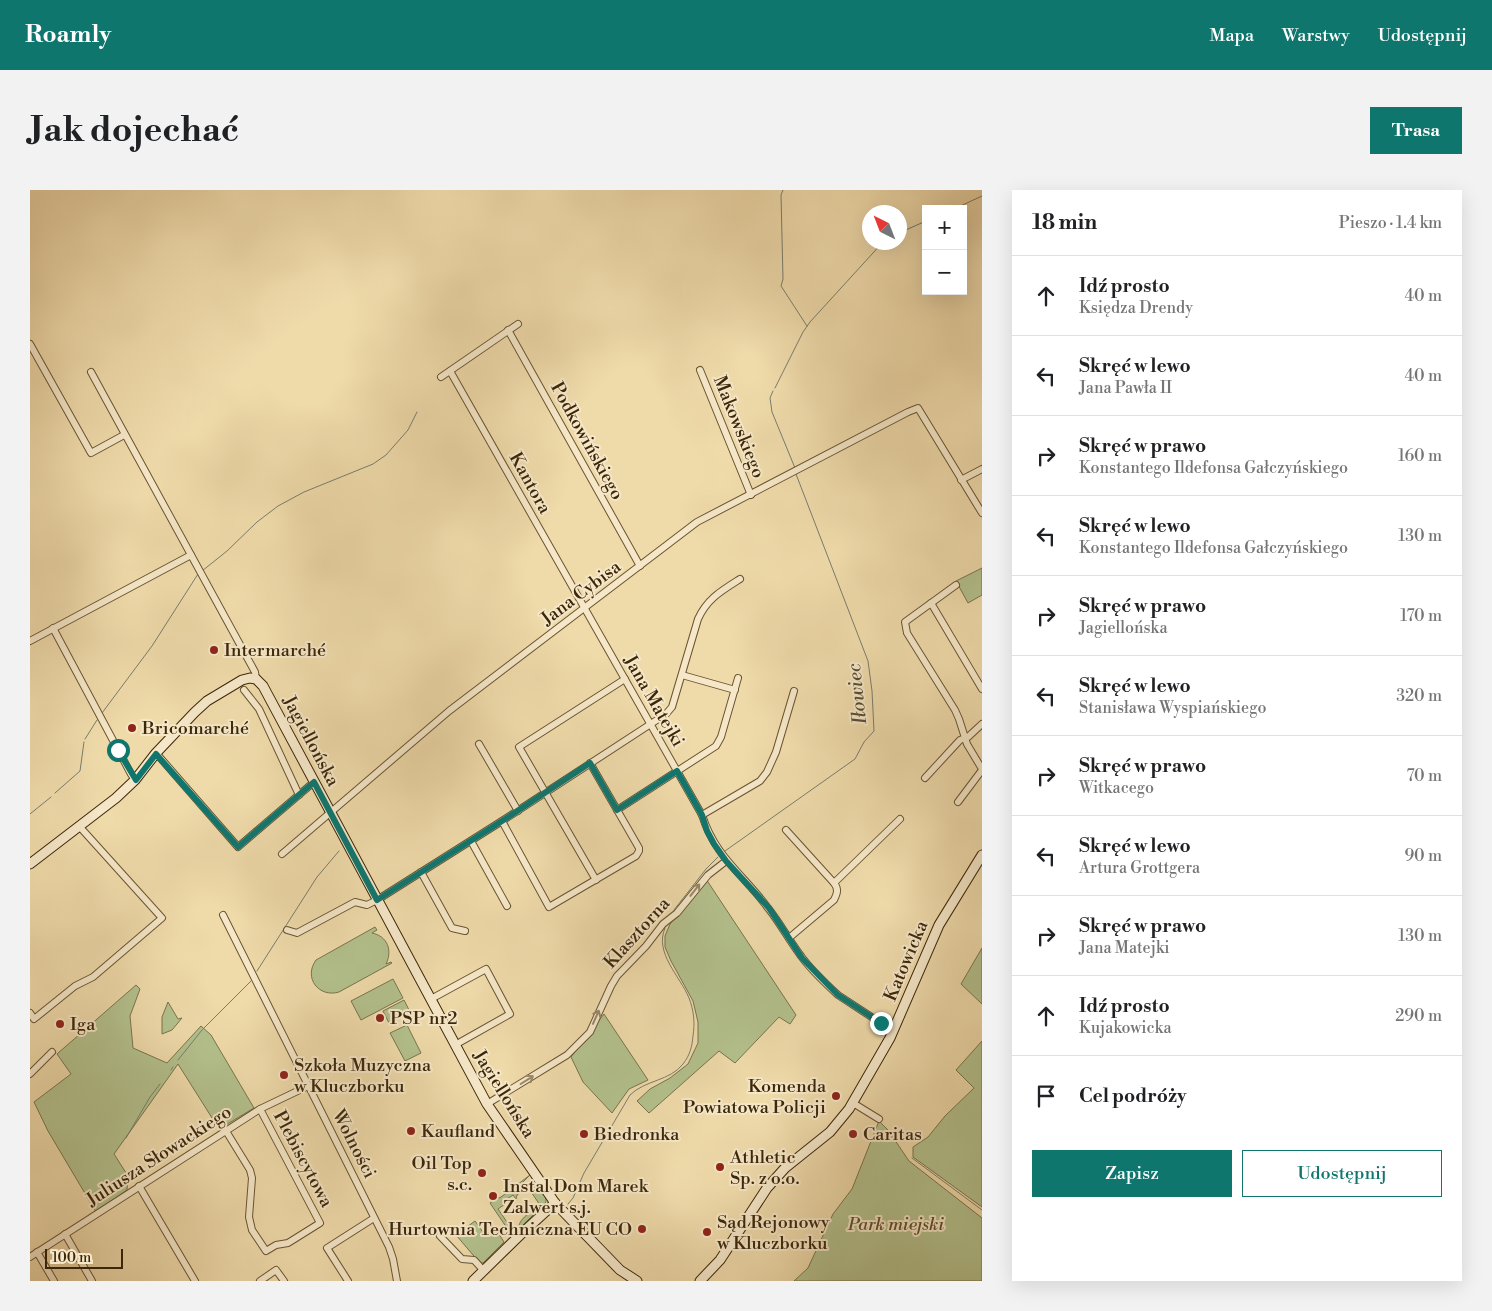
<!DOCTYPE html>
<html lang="pl">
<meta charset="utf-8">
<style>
:root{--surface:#fff;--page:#f2f2f2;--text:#202124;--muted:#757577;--line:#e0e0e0;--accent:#0f766e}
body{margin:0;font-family:"Libre Bodoni",serif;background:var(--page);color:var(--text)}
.controls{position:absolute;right:15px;top:15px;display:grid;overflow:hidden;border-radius:0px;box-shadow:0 5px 20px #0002}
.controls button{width:45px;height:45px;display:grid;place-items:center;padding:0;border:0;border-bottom:1px solid var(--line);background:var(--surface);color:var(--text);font:25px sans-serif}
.compass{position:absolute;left:832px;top:15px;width:45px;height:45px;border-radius:50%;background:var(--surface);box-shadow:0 5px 20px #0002;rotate:318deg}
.scale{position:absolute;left:15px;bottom:12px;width:78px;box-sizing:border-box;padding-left:5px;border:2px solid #3c2709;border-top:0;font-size:14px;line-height:18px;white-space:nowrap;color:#3c2709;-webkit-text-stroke:4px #f5e7c8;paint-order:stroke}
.stop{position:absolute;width:15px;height:15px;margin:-11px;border:4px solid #0f766e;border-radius:50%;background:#fff}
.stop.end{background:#0f766e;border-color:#fff;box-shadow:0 1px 5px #0008}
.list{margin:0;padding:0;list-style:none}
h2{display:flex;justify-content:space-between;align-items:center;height:65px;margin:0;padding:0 20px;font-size:21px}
h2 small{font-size:16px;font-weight:400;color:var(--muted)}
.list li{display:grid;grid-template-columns:32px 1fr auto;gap:15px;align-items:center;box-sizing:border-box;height:80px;padding:0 20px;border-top:1px solid var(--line)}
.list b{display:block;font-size:19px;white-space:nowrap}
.list p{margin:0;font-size:16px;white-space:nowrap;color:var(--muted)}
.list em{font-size:16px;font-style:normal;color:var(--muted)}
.actions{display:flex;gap:10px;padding:15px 20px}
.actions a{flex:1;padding:11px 0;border:1px solid var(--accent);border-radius:0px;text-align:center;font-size:18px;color:var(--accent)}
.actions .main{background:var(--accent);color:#fff}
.icon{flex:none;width:28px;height:28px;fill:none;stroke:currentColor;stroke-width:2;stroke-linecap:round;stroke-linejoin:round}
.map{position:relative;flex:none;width:952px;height:1091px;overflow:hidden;border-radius:0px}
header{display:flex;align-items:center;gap:30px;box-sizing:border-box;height:70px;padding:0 25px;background:var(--accent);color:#fff}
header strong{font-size:24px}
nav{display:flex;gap:28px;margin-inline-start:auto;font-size:18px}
.intro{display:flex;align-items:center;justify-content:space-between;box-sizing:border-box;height:120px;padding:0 30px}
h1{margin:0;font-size:35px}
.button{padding:12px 22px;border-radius:0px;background:var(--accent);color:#fff;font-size:18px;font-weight:700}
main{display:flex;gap:30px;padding:0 30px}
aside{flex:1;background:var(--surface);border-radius:0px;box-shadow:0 5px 20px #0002}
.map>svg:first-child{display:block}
.green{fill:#b3c18d;stroke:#78744b}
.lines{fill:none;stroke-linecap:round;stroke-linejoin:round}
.stream{stroke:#787d70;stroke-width:1}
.street-casing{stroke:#695431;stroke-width:8}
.secondary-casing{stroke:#3c2709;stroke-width:11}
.street{stroke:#f5e7c8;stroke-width:6}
.secondary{stroke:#f5e7c8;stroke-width:9}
.oneway{stroke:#988768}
.route{stroke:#0f766e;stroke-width:6}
.poi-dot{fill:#8f2418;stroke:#f5e7c8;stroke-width:2}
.labels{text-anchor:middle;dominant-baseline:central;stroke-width:4;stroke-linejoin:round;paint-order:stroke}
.street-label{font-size:18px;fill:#3c2709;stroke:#f5e7c8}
.poi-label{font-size:18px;fill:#3c2709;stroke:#f5e7c8;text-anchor:start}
.park-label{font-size:18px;font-style:italic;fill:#5a4e2a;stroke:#f5e7c8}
.water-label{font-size:19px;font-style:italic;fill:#554b34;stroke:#f5e7c8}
</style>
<header>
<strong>Roamly</strong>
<nav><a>Mapa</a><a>Warstwy</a><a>Udostępnij</a></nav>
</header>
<div class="intro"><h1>Jak dojechać</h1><a class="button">Trasa</a></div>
<main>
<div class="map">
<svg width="952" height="1091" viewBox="0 0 952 1091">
<rect width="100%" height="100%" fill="#efdaaa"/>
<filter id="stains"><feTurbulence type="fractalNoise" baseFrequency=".004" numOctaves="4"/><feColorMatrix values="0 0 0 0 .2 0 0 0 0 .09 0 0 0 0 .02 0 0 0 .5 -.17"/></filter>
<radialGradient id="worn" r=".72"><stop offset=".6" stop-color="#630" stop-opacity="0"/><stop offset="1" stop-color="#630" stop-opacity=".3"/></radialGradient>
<g class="green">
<path d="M 952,378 L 952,405 L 938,413 L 926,391 Z"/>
<path d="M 676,689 L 766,825 L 760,834 L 749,827 L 705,873 L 689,861 L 619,923 L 607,911 L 620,899 L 640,888 L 658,874 L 668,853 L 668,832 L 663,811 L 641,771 L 635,757 L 635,746 L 640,734 Z"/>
<path d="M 345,737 L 347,740 L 342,743 C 357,746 363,760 356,774 L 361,772 L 362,773 L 309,802 C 289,808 273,788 286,770 Z"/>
<path d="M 952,758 L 952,814 L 931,794 Z"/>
<path d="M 363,789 L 373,808 L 331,830 L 321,811 Z"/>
<path d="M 106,795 L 110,799 L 100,826 L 103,858 L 137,873 L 171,836 L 181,845 L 224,918 L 189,939 L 148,874 L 84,964 L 98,986 L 97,1000 L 66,1022 L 18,941 L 4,912 L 41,884 L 27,864 Z"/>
<path d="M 374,810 L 380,822 L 359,833 L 353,821 Z"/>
<path d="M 138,812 L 148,829 L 152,828 L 142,840 L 132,844 L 132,827 Z"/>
<path d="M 574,824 L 618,890 L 599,899 L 582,923 L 553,892 L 541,867 Z"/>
<path d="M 377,835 L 391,863 L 375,871 L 360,843 Z"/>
<path d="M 952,851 L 952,1017 L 883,967 L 883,957 L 898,947 L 915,926 L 944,898 L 926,880 Z"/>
<path d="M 849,931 L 858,940 L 879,971 L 952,1028 L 952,1091 L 764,1091 L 778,1078 L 803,1024 L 822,999 Z"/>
<path d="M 500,985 L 490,995 L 491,1002 L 487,1005 L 486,1009 L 483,1005 L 474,1011 L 475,1014 L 468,1019 L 479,1035 L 481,1044 L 460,1013 L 468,1007 L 469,1008 L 471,1007 Z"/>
<path d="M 506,993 L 516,1006 L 516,1012 L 489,1039 C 487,1029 503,1021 510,1015 L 499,999 Z"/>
<path d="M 445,1031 L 455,1045 L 465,1038 L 474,1052 L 453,1073 L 449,1072 L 426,1045 Z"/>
</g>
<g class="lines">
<g class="stream">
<path d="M 753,0 L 751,5 L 753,89 L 751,96 L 777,136"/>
<path d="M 924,19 L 952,6"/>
<path d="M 869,43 L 896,31"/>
<path d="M 745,198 L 773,142 L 780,132 L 853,52"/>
<path d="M 743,201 L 740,208 L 742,222 L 765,278"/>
<path d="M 172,381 L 197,361 L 227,332 L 248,316 L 274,302 L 343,274 L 356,265 L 378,240 L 387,222"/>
<path d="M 72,523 L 122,456 L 168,384"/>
<path d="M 55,549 L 67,530"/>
<path d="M 25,603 L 50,581 L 54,552"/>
<path d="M 0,624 L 21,607"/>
<path d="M 695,661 L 825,569 L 834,552 L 844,541 L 842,501 L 838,471 L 766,284"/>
<path d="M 644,720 L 676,679 L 688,667"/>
<path d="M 227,781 L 287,687 L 309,661"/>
<path d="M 148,870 L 172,840 L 221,791"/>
<path d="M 141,880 L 143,877"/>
<path d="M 96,948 L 120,907 L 130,894"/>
<path d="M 882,968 L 952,1020"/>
<path d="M 538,1014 L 543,1008 L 554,983 L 600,905 C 615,890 640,891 653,874 C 660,865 662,857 663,846 C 665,833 664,821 659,808 C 650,786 624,763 635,738"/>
<path d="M 951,1091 L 952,1090"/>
</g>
<defs>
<g id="street">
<path d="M 478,140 L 610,376"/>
<path d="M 0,154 L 61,263 L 94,245"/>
<path d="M 670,180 L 721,305"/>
<path d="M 420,181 C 504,329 588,477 672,625 C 685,667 714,685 738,718 C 750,733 759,750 771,766 C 781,780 795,793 808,805 L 863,841"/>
<path d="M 61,182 L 225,482 L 226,489"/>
<path d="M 411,187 L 488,134"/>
<path d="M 931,290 L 952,279"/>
<path d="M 926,395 L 875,432 L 877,443 L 925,520 L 929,529 L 937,554 L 952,579"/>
<path d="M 901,413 L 952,499"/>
<path d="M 23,438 L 101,584 L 105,590"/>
<path d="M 0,451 L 161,365"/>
<path d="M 652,485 L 705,500"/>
<path d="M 214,500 L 229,519 L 269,605"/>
<path d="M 449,554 L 488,621"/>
<path d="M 126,563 L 208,657 L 284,592"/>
<path d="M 895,588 L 930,550 L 938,547 L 952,534"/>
<path d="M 928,612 L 952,580"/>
<path d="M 587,620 L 686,556 L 691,547 L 708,488"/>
<path d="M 672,625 L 730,591 L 737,582 L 746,562 L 764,501"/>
<path d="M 472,631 L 519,717 L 606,666 L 609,661 L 609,658 L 560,573"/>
<path d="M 756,640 L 804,693 C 809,699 807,704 804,710 L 759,748"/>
<path d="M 441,651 L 477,716"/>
<path d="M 252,664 L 419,521 L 667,332 L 878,222 L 888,218 L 952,323"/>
<path d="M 391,682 L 422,738 L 435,741"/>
<path d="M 566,690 L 489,557 L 595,489"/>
<path d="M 804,693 L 870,629"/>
<path d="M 193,725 L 359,1057 L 363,1069 L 367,1091"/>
<path d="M 257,740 L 267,743 L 325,712 L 337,715 L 347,710 L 472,631 L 636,524 L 642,517 L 668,429 C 677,409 691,401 710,389"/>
<path d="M 401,809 L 456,779 L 480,824 L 425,855"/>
<path d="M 0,823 L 4,829 L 45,796 L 63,787 L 132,728 L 49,636"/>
<path d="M 0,884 L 22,862"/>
<path d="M 823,913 L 849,929"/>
<path d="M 457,914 L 537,865 L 560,842 L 581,796 L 587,786 L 616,756 L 633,734 L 647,723 L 678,685 L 696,671"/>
<path d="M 196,941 L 220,980 L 222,988 L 219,1027 L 222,1040 L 236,1061 L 246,1055 L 258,1053 L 290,1033 L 230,919"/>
<path d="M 109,996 L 165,1091"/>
<path d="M 35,1044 L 62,1091"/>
<path d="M 410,1046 L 432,1069 L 444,1070 L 454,1081"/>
<path d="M 7,1062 L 24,1091"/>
<path d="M 0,1067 L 230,919 L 278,896"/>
<path d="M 230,1091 L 246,1080 L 254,1091"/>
<path d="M 318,1091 L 297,1058 L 344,1028"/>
</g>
<g id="secondary">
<path d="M 0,674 L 86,608 L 105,590 L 126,563 L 165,522 L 177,511 L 212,490 L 220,488 L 226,489 L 233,496 L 457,914 L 525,1013 L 590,1080 L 607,1091"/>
<path d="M 443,1091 L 490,1045 L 525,1013"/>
<path d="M 670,1091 L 690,1070 L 737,998 L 755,978 L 800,942 L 819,919 L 860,848 L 909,735 L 952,665"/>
</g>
</defs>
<use href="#street" class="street-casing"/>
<use href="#secondary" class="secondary-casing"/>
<use href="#street" class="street"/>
<use href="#secondary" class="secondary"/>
</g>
<defs><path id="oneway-shaft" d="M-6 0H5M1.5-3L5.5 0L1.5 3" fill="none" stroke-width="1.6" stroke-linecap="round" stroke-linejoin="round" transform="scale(1.25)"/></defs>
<g class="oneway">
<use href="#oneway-shaft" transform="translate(665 700) rotate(-52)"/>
<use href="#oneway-shaft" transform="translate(566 827) rotate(-66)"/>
<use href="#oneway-shaft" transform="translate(497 890) rotate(-32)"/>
</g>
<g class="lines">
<path class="route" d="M 88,560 L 106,590 L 126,564 L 208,657 L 284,592 L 347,710 L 472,631 L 560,573 L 587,620 L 647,581 L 672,625 L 677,641 L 684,654 L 696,671 L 739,718 L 772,768 L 808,805 L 851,833"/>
</g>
<g class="poi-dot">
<circle cx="184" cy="460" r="5"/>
<circle cx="102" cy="538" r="5"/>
<circle cx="350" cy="828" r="5"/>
<circle cx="30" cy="834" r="5"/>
<circle cx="254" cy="885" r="5"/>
<circle cx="806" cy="906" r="5"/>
<circle cx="381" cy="941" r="5"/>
<circle cx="554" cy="944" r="5"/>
<circle cx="823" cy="944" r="5"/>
<circle cx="690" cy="977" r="5"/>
<circle cx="452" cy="983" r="5"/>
<circle cx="463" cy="1006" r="5"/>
<circle cx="612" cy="1039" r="5"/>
<circle cx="677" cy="1042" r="5"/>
</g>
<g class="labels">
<g class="street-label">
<text transform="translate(709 237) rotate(68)">Makowskiego</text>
<text transform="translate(557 251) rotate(61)">Podkowińskiego</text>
<text transform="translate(500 293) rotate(61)">Kantora</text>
<text transform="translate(551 403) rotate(-37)">Jana Cybisa</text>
<text transform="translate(624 511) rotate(60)">Jana Matejki</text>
<text transform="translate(281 551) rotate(62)">Jagiellońska</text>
<text transform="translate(607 743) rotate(-48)">Klasztorna</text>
<text transform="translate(876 771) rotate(-67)">Katowicka</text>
<text transform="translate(474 904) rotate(58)">Jagiellońska</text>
<text transform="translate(324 954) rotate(63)">Wolności</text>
<text transform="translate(129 966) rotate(-33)">Juliusza Słowackiego</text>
<text transform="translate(273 969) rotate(62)">Plebiscytowa</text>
</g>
<g class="poi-label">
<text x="194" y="460">Intermarché</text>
<text x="112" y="538">Bricomarché</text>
<text x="360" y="828">PSP nr2</text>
<text x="40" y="834">Iga</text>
<text x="264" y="875">Szkoła Muzyczna<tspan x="264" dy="21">w Kluczborku</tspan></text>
<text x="796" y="896" text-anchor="end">Komenda<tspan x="796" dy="21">Powiatowa Policji</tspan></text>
<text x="391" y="941">Kaufland</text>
<text x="564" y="944">Biedronka</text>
<text x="833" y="944">Caritas</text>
<text x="700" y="967">Athletic<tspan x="700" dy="21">Sp. z o.o.</tspan></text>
<text x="442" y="973" text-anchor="end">Oil Top<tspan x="442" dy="21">s.c.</tspan></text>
<text x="473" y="996">Instal Dom Marek<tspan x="473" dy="21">Zalwert s.j.</tspan></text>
<text x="687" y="1032">Sąd Rejonowy<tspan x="687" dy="21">w Kluczborku</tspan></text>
<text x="602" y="1039" text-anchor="end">Hurtownia Techniczna EU CO</text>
</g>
<g class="park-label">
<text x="866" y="1034">Park miejski</text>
</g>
<g class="water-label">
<text transform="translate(827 504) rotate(-96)">Iłowiec</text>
</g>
</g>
<rect width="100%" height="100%" filter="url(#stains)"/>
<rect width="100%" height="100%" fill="url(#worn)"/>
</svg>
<div class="controls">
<button>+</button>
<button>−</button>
</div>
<svg class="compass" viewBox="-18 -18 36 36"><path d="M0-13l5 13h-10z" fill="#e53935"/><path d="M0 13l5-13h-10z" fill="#757577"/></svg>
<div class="scale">100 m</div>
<div class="stop" style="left:88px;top:560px"></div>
<div class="stop end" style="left:851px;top:833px"></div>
</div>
<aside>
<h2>18 min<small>Pieszo · 1.4 km</small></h2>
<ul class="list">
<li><svg class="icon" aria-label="ahead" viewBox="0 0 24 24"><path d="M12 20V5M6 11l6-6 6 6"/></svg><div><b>Idź prosto</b><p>Księdza Drendy</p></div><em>40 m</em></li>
<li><svg class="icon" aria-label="left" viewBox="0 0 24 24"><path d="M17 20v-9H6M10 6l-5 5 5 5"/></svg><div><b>Skręć w lewo</b><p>Jana Pawła II</p></div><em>40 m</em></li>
<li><svg class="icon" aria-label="right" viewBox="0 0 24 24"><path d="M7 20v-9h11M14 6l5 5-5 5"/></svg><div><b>Skręć w prawo</b><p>Konstantego Ildefonsa Gałczyńskiego</p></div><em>160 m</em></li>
<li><svg class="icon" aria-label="left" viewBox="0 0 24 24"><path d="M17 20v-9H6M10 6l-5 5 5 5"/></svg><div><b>Skręć w lewo</b><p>Konstantego Ildefonsa Gałczyńskiego</p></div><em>130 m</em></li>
<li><svg class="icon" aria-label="right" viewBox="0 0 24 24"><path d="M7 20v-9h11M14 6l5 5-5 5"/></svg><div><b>Skręć w prawo</b><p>Jagiellońska</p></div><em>170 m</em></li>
<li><svg class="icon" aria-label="left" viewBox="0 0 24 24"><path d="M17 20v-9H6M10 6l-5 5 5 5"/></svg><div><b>Skręć w lewo</b><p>Stanisława Wyspiańskiego</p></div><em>320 m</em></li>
<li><svg class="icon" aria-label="right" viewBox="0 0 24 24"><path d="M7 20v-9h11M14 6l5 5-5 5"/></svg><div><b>Skręć w prawo</b><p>Witkacego</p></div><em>70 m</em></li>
<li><svg class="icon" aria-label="left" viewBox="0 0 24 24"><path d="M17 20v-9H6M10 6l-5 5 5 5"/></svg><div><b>Skręć w lewo</b><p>Artura Grottgera</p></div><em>90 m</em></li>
<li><svg class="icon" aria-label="right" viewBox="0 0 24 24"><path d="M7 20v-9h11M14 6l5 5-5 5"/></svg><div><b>Skręć w prawo</b><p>Jana Matejki</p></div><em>130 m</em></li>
<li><svg class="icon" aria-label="ahead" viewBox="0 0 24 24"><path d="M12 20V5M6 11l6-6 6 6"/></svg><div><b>Idź prosto</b><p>Kujakowicka</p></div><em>290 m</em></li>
<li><svg class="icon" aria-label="arrive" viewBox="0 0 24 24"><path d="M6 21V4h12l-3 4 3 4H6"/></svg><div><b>Cel podróży</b></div></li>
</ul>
<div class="actions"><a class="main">Zapisz</a><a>Udostępnij</a></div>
</aside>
</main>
